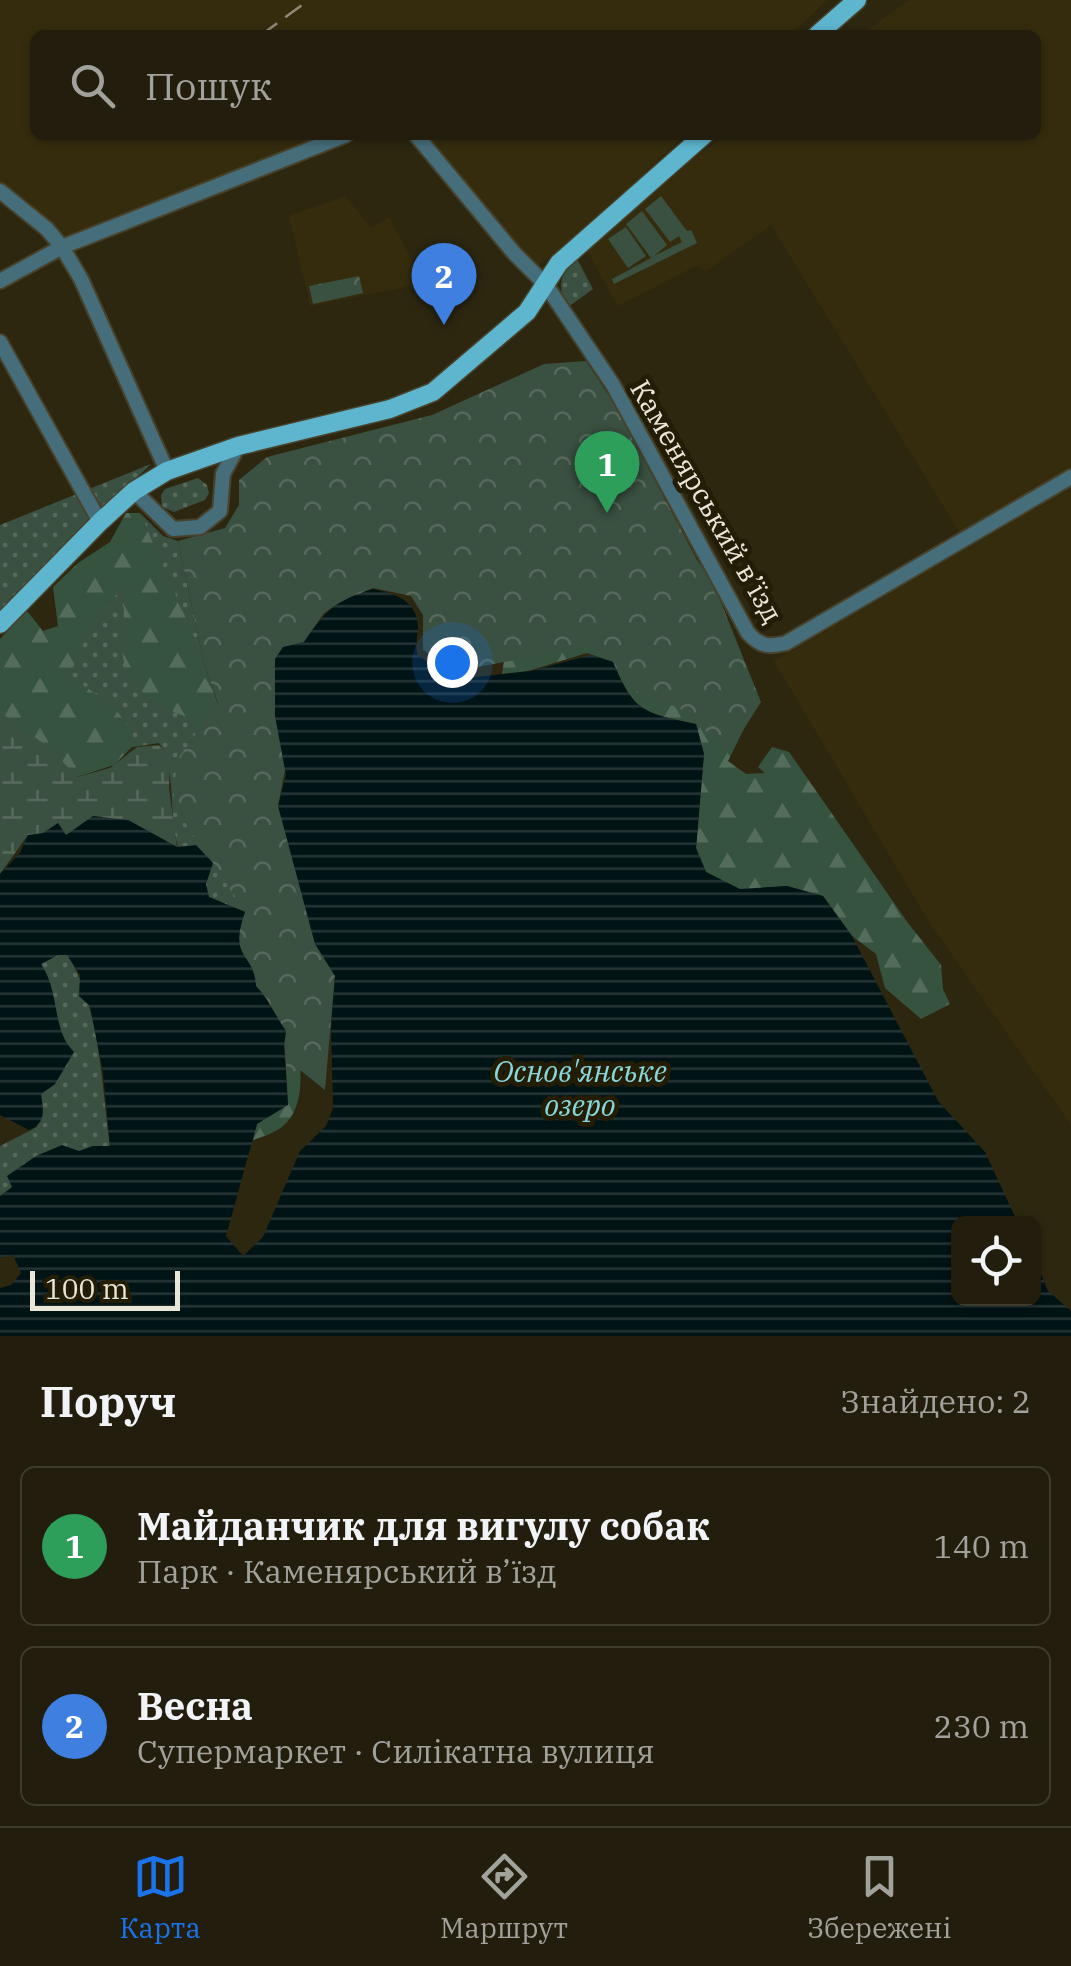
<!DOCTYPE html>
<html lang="uk">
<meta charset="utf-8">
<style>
:root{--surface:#221d0c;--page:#2e2a1a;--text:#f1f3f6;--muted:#a2a29d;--line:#3f3b2d;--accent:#1a73e8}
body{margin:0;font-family:"IBM Plex Serif",serif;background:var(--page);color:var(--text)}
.controls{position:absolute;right:30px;bottom:30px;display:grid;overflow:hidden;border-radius:15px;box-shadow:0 2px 8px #0004}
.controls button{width:90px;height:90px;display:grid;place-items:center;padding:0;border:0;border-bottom:2px solid var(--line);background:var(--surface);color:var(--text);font:50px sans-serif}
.scale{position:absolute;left:30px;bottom:25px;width:150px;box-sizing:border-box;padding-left:10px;border:5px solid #eae7d9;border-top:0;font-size:28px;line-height:35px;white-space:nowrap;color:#eae7d9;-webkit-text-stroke:8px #231d06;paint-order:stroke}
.you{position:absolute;left:452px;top:662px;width:35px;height:35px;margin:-25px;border:8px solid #fff;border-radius:50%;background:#1a73e8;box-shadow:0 0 0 15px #1a73e833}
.badge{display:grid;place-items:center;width:65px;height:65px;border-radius:50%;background:var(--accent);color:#fff;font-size:32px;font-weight:700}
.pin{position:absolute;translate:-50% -82px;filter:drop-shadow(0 2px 5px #0008)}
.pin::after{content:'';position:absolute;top:52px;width:35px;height:30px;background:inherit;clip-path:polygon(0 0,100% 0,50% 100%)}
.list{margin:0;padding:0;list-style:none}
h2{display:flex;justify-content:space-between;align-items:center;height:130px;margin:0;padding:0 40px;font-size:42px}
h2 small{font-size:32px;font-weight:400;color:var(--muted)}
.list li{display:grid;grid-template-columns:65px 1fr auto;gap:30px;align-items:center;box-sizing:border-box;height:160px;margin:0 20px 20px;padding:0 20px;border:2px solid var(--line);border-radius:15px}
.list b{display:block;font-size:38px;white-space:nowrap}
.list p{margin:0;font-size:32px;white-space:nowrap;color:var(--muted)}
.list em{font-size:32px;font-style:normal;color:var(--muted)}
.icon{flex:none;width:55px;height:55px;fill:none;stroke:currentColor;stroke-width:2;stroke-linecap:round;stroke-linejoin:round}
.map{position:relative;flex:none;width:1071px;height:1336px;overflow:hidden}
.search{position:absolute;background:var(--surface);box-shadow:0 2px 8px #0004;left:30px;right:30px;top:30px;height:110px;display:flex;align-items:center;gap:25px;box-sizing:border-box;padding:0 35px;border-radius:15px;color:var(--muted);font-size:38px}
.sheet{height:490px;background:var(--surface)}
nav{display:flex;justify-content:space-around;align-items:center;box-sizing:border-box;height:140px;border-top:2px solid var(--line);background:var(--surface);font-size:28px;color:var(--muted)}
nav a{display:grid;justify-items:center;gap:5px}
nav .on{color:var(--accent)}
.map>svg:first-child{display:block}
.built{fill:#342c0d}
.grass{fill:url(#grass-dots)}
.forest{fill:url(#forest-firs)}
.wetland{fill:url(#wetland-marsh)}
.park{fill:url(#park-crowns)}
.garden{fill:#3a5041}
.water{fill:url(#water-rules)}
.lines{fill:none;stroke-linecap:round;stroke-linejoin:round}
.minor-casing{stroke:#47422c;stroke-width:18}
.major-casing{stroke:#47422c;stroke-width:21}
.minor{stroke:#466e7a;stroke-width:14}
.major{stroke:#5db5ce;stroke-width:18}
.rail{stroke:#8e8a77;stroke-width:2.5;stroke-dasharray:20 10;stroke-linecap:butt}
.labels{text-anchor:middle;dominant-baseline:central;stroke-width:10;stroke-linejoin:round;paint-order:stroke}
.street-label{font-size:28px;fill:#eae7d9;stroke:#231d06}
.water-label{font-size:30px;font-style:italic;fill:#87d6da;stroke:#231d06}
</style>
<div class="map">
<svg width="1071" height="1336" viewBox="0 0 1071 1336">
<defs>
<pattern id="grass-dots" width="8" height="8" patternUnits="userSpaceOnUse" patternTransform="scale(2.5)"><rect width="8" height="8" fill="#3a5041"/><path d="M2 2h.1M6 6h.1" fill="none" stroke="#57695c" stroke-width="1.8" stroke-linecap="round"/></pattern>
<pattern id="forest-firs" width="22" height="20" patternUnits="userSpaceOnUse" patternTransform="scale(2.5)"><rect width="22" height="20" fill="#365340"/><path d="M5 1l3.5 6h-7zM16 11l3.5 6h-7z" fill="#536c5b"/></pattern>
<pattern id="wetland-marsh" width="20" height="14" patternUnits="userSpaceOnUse" patternTransform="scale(2.5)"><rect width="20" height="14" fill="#3a5041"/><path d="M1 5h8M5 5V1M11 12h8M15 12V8" fill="none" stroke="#57695c"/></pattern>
<pattern id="park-crowns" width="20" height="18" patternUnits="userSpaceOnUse" patternTransform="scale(2.5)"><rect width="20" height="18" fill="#3a5041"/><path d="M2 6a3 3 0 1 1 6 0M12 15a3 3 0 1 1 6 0" fill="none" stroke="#57695c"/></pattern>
<pattern id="water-rules" width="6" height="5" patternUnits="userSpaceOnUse" patternTransform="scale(2.5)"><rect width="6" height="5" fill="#001315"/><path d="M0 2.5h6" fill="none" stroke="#253536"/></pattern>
</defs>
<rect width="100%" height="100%" fill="#2d2710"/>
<g class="built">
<path d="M 0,0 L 827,0 L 790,35 L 35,35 L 35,135 L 327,135 L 66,240 L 0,182 Z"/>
<path d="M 909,0 L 1071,0 L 1071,470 L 961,535 L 771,225 L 705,272 L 698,265 L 618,306 L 587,251 L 675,171 L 726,135 L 1036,135 L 1036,35 L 861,35 Z"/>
<path d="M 428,135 L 685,135 L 573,241 L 533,269 Z"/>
<path d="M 345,196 L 371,228 L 389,217 L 422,279 L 411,286 L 310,306 L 289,216 Z"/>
<path d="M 1071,488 L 1071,1125 L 929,922 L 774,661 Z"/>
</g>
<g class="grass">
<path d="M 577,259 L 593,289 L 568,307 C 556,286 560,274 577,259 Z"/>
<path d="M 151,464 L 0,611 L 0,525 Z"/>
<path d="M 198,478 L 207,485 L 209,493 L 205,500 L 174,512 L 162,507 L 161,495 L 165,489 Z"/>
<path d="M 140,513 L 163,536 L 178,541 L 204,663 Z"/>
<path d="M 127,580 L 193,718 L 245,912 L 209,897 C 203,876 182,863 177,843 C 168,810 177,771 159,743 L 127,748 L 56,685 L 75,631 Z"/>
<path d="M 58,955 L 68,955 C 101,1011 101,1083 110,1147 C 76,1144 42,1171 12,1187 L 6,1196 L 0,1197 L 0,1146 L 37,1127 L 41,1094 L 55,1084 L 62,1041 L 40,964 Z"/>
</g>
<g class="forest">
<path d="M 126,513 L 140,513 L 199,648 L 234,752 L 199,760 L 193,719 C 158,708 120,685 122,643 C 123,624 125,608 123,588 C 96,617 81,636 71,676 C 97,697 127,709 135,744 L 114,765 L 77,777 L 0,714 L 0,639 L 27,611 L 43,631 L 58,626 L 53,587 L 78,563 L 110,542 Z"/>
<path d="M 665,515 L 677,522 L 693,555 L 713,582 L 759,698 L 728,761 L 746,774 L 765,773 L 758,767 L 772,747 L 789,752 L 908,923 L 941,965 L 943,989 L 950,1004 L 921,1019 L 885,988 L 876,954 L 852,936 L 823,896 L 787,886 L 740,890 L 706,872 L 696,848 L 704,754 L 696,724 C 643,713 634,712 613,662 L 587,653 L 528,671 L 502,674 L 505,654 Z"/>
<path d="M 295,1020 C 298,1053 311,1103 282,1127 C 274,1133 262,1137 253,1140 L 257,1124 L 288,1104 L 284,1028 Z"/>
</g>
<path class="wetland" d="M 0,712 L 51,749 L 77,777 L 110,768 L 137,747 L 159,745 L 170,760 L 169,788 L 177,847 L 128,820 L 66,836 L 28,835 L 0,874 Z"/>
<g class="park">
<path d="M 359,276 L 363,293 L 313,304 L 309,286 Z"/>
<path d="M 586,361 L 615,405 L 723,609 L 761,702 L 729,752 L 681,709 L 639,693 L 613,662 L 590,646 L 456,671 L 423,650 L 423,615 L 411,596 L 373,588 L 339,603 L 324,613 L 304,642 L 275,659 L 285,770 L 278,806 L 335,975 L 325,1090 L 300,1070 L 287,1073 C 286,1043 279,1008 256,987 C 252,950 228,960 245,911 L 173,805 L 177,760 L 218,703 L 204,663 L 178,541 L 225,528 L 239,505 L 239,480 L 267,457 L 432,415 L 544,364 Z"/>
</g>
<g class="garden">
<path d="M 661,196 L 687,231 L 691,230 L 697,243 L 614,284 L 612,279 L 651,258 L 626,224 L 642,211 L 667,245 L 654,256 L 682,242 L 679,236 L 670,242 L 645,209 Z"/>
<path d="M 626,227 L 646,256 L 628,268 L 608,239 Z"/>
</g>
<path class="water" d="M 373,589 C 396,594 419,601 418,630 C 417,640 415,646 418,656 L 457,679 L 531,671 L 591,655 L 613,662 C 634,712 643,713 696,724 L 704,754 L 696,848 L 706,872 L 740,889 L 787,886 L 823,896 L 852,936 L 938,1101 L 985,1152 L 1018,1223 L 958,1224 L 958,1298 L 1034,1298 L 1034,1258 L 1048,1291 L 1071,1311 L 1071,1336 L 0,1336 L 0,1288 L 11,1285 L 21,1273 L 13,1255 L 0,1258 L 0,1196 L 12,1187 L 7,1176 L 36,1156 L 62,1145 L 79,1151 L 93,1146 L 110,1146 L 103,1073 L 90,1006 L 79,996 L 80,975 L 67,955 L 58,955 L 41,964 C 61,994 51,1029 74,1052 L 55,1084 L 41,1094 C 43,1109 47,1123 29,1130 L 0,1115 L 0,874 L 20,853 L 28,835 L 43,833 L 58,823 L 66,835 L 93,816 L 128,820 L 177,847 L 196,845 L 213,863 L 206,884 L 209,897 L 245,912 C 228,961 254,951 256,986 C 269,1000 275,1015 286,1031 L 284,1047 L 288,1105 L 257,1124 L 226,1236 L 243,1256 L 263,1237 L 300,1151 L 326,1126 L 333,1108 L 331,1028 L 335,976 L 315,944 L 278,806 L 286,775 L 275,716 L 275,659 L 283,647 L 304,642 C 325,611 336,600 373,589 Z"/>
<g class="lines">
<defs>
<g id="minor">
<path d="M 416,135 L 514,253 L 546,285 L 613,385 L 748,633 C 761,647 769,647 786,643 L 1071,477"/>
<path d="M 0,191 L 47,229 L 62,247 L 81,279 L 167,471"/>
<path d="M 0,281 L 62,247 L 346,135"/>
<path d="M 0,342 L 100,522"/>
<path d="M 134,491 L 173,529 L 200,527 L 220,511 L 223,474 L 238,446"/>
</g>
<g id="major">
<path d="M 817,35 L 857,0"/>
<path d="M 0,624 L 100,522 L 134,491 L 167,471 L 238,446 L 390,409 L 433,392 L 527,312 L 559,263 L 704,135"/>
</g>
</defs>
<use href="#minor" class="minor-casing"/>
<use href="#major" class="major-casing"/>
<use href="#minor" class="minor"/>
<use href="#major" class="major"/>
<path class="rail" d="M 261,35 L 309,0"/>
</g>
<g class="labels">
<g class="street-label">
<text transform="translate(707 501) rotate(60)">Каменярський в’їзд</text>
</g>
<g class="water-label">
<text x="580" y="1070">Основ'янське<tspan x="580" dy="34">озеро</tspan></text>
</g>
</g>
</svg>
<div class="controls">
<button><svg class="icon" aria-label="locate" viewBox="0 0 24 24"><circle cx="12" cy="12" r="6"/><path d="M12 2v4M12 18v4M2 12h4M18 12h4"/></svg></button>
</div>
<div class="scale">100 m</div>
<div class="you"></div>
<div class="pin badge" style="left:607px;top:513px;background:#2e9e5b">1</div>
<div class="pin badge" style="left:444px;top:325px;background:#3f7fe0">2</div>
<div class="search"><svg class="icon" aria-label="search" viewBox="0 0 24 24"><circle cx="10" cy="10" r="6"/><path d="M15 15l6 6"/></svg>Пошук</div>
</div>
<section class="sheet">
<h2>Поруч<small>Знайдено: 2</small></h2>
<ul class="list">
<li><span class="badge" style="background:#2e9e5b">1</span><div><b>Майданчик для вигулу собак</b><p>Парк · Каменярський в’їзд</p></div><em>140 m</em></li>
<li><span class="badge" style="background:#3f7fe0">2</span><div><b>Весна</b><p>Супермаркет · Силікатна вулиця</p></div><em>230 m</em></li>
</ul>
</section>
<nav>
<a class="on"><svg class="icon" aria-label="map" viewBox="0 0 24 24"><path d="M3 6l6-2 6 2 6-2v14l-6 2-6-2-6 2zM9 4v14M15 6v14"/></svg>Карта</a>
<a><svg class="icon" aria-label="directions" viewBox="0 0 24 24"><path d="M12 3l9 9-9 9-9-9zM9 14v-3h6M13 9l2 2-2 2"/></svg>Маршрут</a>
<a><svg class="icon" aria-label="saved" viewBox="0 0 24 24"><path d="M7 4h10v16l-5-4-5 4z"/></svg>Збережені</a>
</nav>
